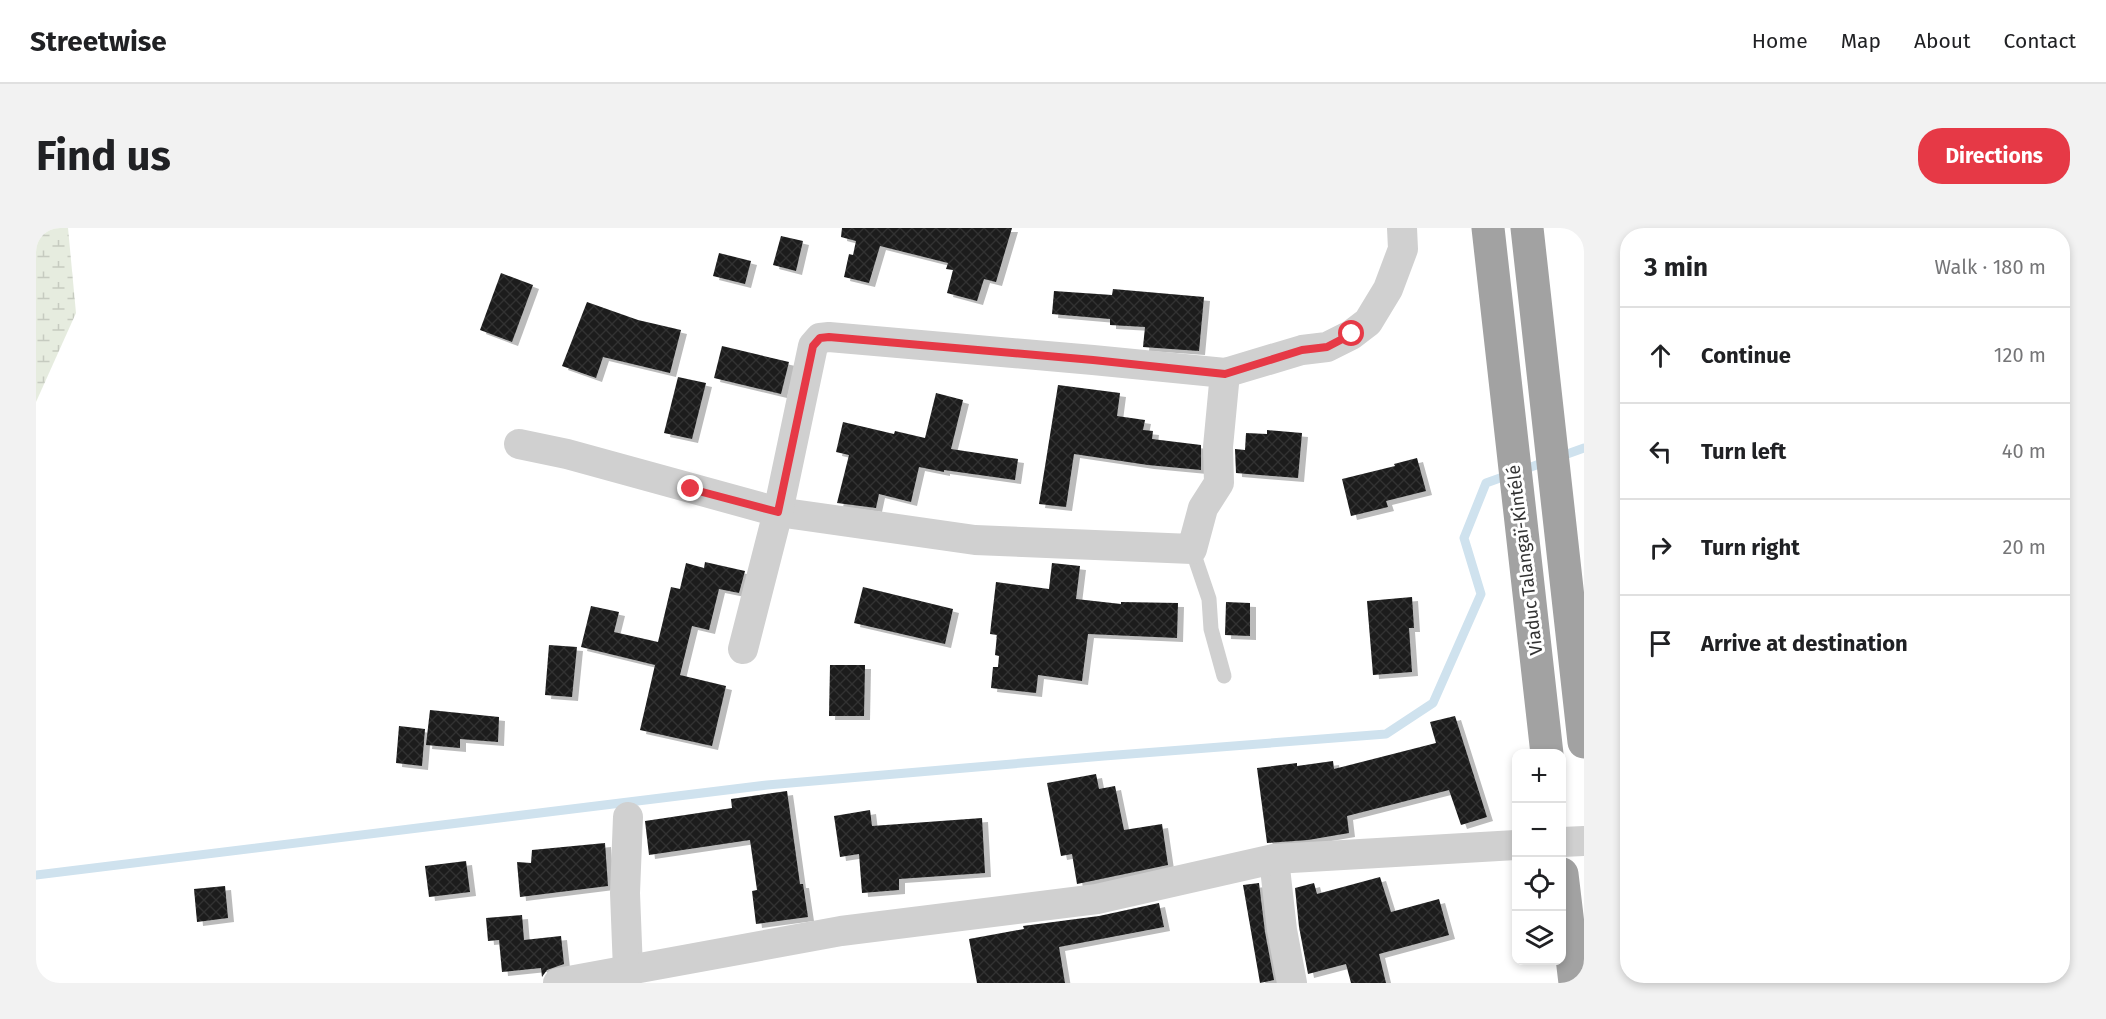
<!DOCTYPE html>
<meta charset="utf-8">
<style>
:root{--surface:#fff;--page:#f2f2f2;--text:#202124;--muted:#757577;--line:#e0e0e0;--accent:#e63946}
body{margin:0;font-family:"Fira Sans",sans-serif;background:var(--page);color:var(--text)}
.controls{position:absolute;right:18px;bottom:18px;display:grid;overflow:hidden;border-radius:12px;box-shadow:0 3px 9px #0003}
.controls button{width:54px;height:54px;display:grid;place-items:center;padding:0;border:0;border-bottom:2px solid var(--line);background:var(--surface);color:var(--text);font:30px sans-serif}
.stop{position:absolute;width:18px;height:18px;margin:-14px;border:4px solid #e63946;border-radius:50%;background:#fff}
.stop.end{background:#e63946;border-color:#fff;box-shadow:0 2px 6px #0008}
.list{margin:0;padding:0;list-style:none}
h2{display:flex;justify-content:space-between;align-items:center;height:78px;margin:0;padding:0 24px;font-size:26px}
h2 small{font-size:20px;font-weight:400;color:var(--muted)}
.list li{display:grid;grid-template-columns:39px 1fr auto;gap:18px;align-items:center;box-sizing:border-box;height:96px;padding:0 24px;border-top:2px solid var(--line)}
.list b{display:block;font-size:22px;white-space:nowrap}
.list em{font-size:20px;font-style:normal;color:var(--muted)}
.icon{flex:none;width:33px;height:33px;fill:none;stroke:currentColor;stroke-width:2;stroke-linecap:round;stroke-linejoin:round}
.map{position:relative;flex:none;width:1548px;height:755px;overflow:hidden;border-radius:24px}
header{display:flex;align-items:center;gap:36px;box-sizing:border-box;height:84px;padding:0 30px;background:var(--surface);border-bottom:2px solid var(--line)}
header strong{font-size:28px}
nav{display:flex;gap:33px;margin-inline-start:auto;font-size:21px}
.intro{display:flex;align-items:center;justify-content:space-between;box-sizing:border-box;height:144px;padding:0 36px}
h1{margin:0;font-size:42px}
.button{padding:15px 27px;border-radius:24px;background:var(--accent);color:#fff;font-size:21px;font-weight:700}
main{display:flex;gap:36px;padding:0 36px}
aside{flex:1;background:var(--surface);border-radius:24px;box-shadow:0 3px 9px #0003}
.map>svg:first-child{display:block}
.wetland{fill:url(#wetland-marsh)}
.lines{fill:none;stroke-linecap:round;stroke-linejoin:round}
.stream{stroke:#cfe2ee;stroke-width:9}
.building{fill:url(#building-cross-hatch);filter:url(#shadow)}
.service{stroke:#d0d0d0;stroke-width:15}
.minor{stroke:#d0d0d0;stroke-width:30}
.trunk{stroke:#a2a2a2;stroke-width:33}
.route{stroke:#e63946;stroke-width:8}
.labels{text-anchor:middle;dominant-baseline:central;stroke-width:6;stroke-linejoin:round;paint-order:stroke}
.street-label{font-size:18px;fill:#333;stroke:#fff}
</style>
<header>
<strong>Streetwise</strong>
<nav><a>Home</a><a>Map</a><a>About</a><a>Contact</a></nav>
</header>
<div class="intro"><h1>Find us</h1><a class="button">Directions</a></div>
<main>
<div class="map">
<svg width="1548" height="755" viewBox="0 0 1548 755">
<defs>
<pattern id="wetland-marsh" width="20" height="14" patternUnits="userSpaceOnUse" patternTransform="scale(1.5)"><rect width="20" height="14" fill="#e6ecdf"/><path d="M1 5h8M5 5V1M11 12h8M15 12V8" fill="none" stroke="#c6cbc0"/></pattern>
<pattern id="building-cross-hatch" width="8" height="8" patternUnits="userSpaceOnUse" patternTransform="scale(1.5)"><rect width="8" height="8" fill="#1a1a1a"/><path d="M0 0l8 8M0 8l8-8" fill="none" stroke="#333"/></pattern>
<filter id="shadow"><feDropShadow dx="6" dy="4" stdDeviation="0" flood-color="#0004"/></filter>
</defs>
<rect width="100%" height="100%" fill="#fff"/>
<path class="wetland" d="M 0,0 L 32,0 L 40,85 L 0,174 Z"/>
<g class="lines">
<path class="stream" d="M 0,647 L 731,557 L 1068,528 L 1350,506 L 1397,475 L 1445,366 L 1428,310 L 1450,255 L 1548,220"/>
</g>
<g class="building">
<path d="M 806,0 L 976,0 L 960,54 L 948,51 L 941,73 L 911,65 L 917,42 L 910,41 L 912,35 L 844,18 L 833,55 L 808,49 L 813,26 L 817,27 L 820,13 L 805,9 Z"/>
<path d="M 745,8 L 767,13 L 760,43 L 737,37 Z"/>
<path d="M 683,25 L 715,33 L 709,56 L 677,48 Z"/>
<path d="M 465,45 L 497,57 L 476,114 L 444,102 Z"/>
<path d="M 1077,61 L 1168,69 L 1163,123 L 1107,119 L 1109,99 L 1074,97 L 1074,91 L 1016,86 L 1018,63 L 1076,67 Z"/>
<path d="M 551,74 L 602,92 L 645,102 L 634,145 L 567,129 L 560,150 L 526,138 Z"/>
<path d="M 686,118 L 753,134 L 745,166 L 678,150 Z"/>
<path d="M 642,149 L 670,155 L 656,211 L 628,205 Z"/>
<path d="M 1022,157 L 1084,165 L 1081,188 L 1109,192 L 1107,202 L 1117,203 L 1116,211 L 1165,217 L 1165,242 L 1112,237 L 1038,226 L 1030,279 L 1003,276 Z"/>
<path d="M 900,165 L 927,172 L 915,221 L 982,231 L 979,252 L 908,242 L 908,244 L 883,239 L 875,274 L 843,266 L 840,280 L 801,275 L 813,227 L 800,224 L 807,194 L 858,206 L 859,203 L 889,210 Z"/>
<path d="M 1231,202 L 1266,205 L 1262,250 L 1200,245 L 1199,221 L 1209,222 L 1210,205 L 1231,206 Z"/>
<path d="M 1381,230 L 1390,263 L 1350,273 L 1352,279 L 1315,288 L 1306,251 L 1359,238 L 1358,236 Z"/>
<path d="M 669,334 L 709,343 L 703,365 L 683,361 L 673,402 L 656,398 L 644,447 L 690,458 L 676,518 L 604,502 L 619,437 L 545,419 L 555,378 L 583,384 L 578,404 L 622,414 L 635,359 L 644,361 L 650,335 L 668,340 Z"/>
<path d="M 1016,335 L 1044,338 L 1040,371 L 1085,376 L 1085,374 L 1142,375 L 1141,410 L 1052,406 L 1046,453 L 1002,447 L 1000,465 L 955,460 L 957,439 L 962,439 L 963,428 L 959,427 L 961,407 L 954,406 L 960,354 L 1013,361 Z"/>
<path d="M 827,359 L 917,381 L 909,416 L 818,395 Z"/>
<path d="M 1376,369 L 1378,400 L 1373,400 L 1376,444 L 1337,447 L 1331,373 Z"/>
<path d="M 1190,374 L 1214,375 L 1214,408 L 1189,407 Z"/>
<path d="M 513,417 L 541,419 L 536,469 L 509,467 Z"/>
<path d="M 794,437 L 829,437 L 828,488 L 793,488 Z"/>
<path d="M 394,482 L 463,489 L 462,514 L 424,511 L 424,520 L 390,517 Z"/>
<path d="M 1419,488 L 1451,589 L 1425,597 L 1413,562 L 1311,588 L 1313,605 L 1272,612 L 1231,615 L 1221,540 L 1261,535 L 1261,538 L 1297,533 L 1298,541 L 1400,515 L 1394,494 Z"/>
<path d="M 363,498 L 389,501 L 386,538 L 360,535 Z"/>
<path d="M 1060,546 L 1063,561 L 1079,558 L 1088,602 L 1126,596 L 1132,637 L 1041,656 L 1036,626 L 1025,628 L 1011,555 Z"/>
<path d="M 751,563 L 764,656 L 767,656 L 772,689 L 720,696 L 716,663 L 721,662 L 714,612 L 613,627 L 609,593 L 696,580 L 695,571 Z"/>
<path d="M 834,582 L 836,598 L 946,590 L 949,645 L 863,651 L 863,662 L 826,665 L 823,626 L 804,629 L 798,588 Z"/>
<path d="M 569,615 L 572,658 L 484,669 L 481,634 L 495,635 L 496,622 Z"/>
<path d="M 430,633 L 434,664 L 393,669 L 389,638 Z"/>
<path d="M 1344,649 L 1355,684 L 1403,671 L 1413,707 L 1343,726 L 1350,755 L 1315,755 L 1310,736 L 1272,746 L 1263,699 L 1259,660 L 1278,655 L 1281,666 Z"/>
<path d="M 1223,655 L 1229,704 L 1238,752 L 1224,755 L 1207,657 Z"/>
<path d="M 189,658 L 192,690 L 161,694 L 158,661 Z"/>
<path d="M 1123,675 L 1128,699 L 1023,719 L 1029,755 L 941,755 L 933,711 L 988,701 L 987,698 L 1063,688 Z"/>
<path d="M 486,687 L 488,712 L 525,708 L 528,736 L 511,742 L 506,749 L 505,740 L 466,744 L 463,712 L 452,713 L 450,690 Z"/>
</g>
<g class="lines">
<path class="service" d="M 1156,321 L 1173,371 L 1175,401 L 1188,448"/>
<g class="minor">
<path d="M 483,216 L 531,226 L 742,284 L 939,312 L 1156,321 L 1167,280 L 1183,255 L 1182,219 L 1189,145"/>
<path d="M 707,421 L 742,284 L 777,118 L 784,110 L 793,109 L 1057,132 L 1189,145 L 1266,122 L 1291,119 L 1315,107 L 1332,94 L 1352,61 L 1367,21 L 1366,0"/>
<path d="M 592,589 L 589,665 L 592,742"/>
<path d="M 1526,614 L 1548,613"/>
<path d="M 1238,631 L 1246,702 L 1256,755"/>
<path d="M 522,755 L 805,703 L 1061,671 L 1238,631 L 1480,617"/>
</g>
<g class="trunk">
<path d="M 1452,0 L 1511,526"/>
<path d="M 1491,0 L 1548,514"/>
<path d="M 1526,646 L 1539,755"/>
</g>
</g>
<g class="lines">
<path class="route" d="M 655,261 L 742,284 L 777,118 L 784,110 L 793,109 L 1057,132 L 1189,146 L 1266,122 L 1291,119 L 1316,106"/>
</g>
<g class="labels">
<g class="street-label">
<text transform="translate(1489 332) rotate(-97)">Viaduc Talangaï-Kintélé</text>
</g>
</g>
</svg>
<div class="controls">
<button>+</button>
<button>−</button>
<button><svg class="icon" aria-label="locate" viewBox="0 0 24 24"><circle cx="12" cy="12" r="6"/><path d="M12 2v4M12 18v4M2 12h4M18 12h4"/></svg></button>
<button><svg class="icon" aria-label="layers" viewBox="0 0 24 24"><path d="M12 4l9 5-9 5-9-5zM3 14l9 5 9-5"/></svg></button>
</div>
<div class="stop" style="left:1316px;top:106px"></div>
<div class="stop end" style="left:655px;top:261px"></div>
</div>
<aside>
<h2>3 min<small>Walk · 180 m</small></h2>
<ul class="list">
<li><svg class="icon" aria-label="ahead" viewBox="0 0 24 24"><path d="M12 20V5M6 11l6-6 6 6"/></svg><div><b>Continue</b></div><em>120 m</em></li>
<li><svg class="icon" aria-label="left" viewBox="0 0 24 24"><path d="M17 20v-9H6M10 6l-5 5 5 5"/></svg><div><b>Turn left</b></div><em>40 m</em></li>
<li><svg class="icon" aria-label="right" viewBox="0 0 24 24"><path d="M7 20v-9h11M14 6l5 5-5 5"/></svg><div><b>Turn right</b></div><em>20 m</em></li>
<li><svg class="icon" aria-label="arrive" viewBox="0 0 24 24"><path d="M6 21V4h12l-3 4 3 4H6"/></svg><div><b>Arrive at destination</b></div></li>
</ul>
</aside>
</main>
